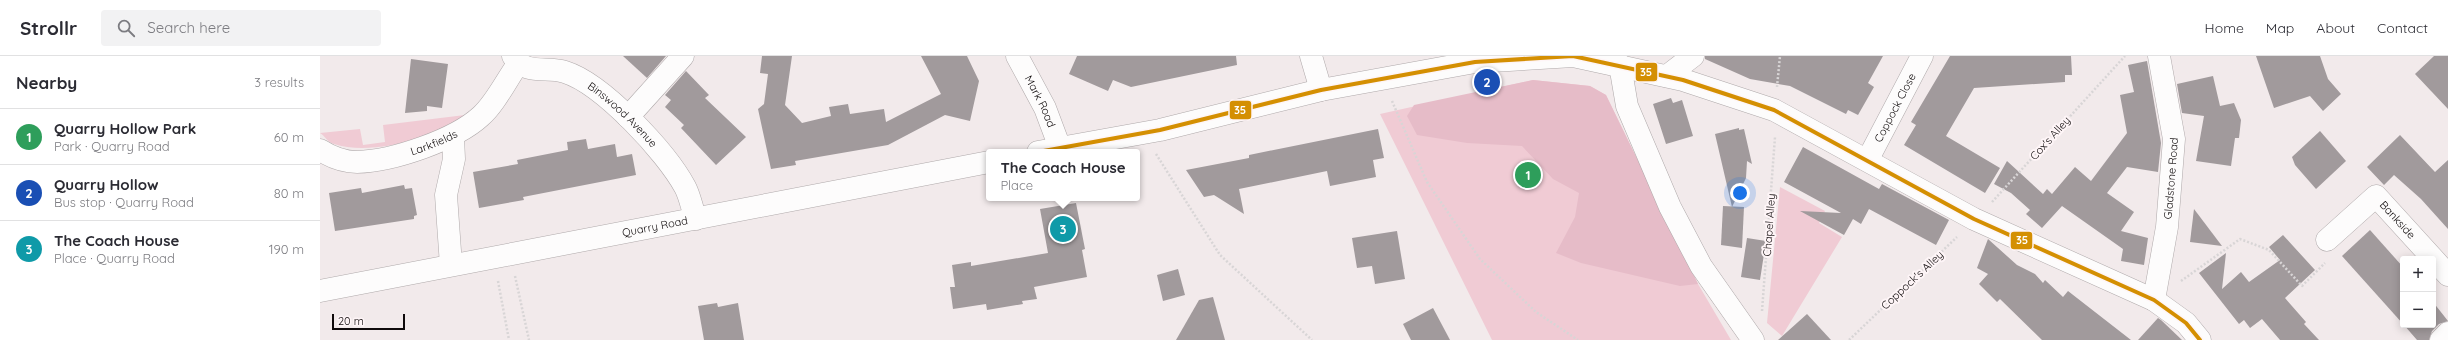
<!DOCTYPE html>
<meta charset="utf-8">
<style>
:root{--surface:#fff;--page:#f2f2f3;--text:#2b2b33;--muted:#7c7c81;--line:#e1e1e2;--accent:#5e5859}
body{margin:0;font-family:Quicksand,sans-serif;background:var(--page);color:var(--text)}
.controls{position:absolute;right:12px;bottom:12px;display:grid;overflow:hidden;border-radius:4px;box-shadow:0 2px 10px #0003}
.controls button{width:36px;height:36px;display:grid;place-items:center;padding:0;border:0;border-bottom:1px solid var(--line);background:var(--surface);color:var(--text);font:20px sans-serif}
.scale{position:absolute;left:12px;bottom:10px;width:73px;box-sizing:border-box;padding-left:4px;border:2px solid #0f0a0b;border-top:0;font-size:11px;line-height:14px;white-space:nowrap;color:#0f0a0b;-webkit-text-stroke:3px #fef5f7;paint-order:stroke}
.you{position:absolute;left:1420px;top:137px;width:14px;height:14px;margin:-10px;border:3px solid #fff;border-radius:50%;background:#1a73e8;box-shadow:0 0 0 6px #1a73e833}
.badge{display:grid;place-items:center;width:26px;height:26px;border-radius:50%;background:var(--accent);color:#fff;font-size:13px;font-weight:700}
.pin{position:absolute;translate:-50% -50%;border:2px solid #fff;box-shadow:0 1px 4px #0006}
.popup{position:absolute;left:666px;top:93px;width:154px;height:52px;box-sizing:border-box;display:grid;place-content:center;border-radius:4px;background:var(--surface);filter:drop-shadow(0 1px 3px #0005);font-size:13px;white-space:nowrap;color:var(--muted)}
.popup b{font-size:15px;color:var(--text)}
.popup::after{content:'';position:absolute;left:50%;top:100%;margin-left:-8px;border:8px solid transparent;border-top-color:var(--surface)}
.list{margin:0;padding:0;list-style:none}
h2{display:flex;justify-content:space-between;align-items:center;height:52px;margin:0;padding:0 16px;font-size:17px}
h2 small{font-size:13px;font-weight:400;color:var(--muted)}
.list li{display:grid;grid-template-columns:26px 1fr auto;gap:12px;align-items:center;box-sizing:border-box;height:56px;padding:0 16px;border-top:1px solid var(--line)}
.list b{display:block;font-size:15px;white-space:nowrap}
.list p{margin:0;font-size:13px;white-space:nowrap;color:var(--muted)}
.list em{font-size:13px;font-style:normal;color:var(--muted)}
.icon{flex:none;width:22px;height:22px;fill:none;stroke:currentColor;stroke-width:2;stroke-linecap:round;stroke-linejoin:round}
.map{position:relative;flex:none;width:2128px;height:284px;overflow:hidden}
header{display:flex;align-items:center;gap:24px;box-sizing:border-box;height:56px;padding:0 20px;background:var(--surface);border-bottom:1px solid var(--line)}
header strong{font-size:19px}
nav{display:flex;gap:22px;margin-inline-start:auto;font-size:14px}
.search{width:280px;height:36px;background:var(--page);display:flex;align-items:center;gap:10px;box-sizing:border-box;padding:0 14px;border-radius:4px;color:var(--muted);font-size:15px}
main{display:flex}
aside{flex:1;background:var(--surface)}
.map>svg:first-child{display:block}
.green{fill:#f0cbd4}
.forest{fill:#e6bcc8}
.building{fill:#a19a9c}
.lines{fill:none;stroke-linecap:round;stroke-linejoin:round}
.minor-casing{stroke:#afa9aa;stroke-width:23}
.path{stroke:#d8d5d6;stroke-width:2.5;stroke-dasharray:2 2;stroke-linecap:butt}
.minor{stroke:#fdfcfc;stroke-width:22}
.bus-1-casing{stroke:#fef5f7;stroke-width:7}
.bus-1{stroke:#d48f02;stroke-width:4}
.labels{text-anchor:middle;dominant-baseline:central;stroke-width:4;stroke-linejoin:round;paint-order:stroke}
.street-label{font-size:11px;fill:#0f0a0b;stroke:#fef5f7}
.line-badge{stroke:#fef5f7;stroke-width:1.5}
.badge-label{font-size:11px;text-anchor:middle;font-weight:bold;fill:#fff}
</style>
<header>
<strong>Strollr</strong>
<div class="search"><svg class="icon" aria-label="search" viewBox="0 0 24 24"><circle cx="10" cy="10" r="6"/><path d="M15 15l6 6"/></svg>Search here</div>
<nav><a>Home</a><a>Map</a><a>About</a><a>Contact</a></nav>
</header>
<main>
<aside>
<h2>Nearby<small>3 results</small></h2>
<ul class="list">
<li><span class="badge" style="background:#2e9e5b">1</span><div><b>Quarry Hollow Park</b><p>Park · Quarry Road</p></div><em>60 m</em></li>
<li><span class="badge" style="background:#1a4fb4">2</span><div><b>Quarry Hollow</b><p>Bus stop · Quarry Road</p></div><em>80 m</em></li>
<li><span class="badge" style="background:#0f9aa8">3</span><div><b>The Coach House</b><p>Place · Quarry Road</p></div><em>190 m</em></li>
</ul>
</aside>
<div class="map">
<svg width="2128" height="284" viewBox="0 0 2128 284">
<rect width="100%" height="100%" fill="#f2eaeb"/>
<g class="green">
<path d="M 1213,24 L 1270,30 L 1286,39 L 1378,228 L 1411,284 L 1172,284 L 1060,58 Z"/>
<path d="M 145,59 C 115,83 50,100 14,88 C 8,87 5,80 0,77 L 40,73 L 43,89 L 65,86 L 63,69 Z"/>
<path d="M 1460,131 L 1505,155 L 1499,167 L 1522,181 L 1462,280 L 1447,267 Z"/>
</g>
<path class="forest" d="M 1213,24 L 1270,30 L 1286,39 L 1378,228 L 1360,230 L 1261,207 L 1236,197 L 1255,161 L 1259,137 L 1233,123 L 1202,90 L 1147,87 L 1097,79 L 1087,60 L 1094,49 Z"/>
<g class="building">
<path d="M 303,0 L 346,0 L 327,22 Z"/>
<path d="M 442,0 L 472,0 L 465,49 L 482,67 L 511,60 L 509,51 L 528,48 L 530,58 L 564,53 L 566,66 L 621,38 L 601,0 L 647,0 L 659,25 L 650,65 L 625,59 L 568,89 L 475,105 L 476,109 L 451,113 L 438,53 L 444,48 L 448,18 L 440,17 Z"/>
<path d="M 757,0 L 916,0 L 917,9 L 811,31 L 793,24 L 788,35 L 749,18 Z"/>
<path d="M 1385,0 L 1563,0 L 1548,27 L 1554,31 L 1538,59 L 1528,54 L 1526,58 L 1470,30 L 1430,23 L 1385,3 Z"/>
<path d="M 1630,0 L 1751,0 L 1752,19 L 1745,19 L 1745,26 L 1654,32 L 1626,80 L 1680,112 L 1665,137 L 1584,89 L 1596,69 L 1591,66 Z"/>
<path d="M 1936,0 L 2000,0 L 2008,23 L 2021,38 L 2003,55 L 1990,40 L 1954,52 Z"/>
<path d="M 2114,0 L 2128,0 L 2128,53 L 2095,18 Z"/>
<path d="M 91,3 L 128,8 L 122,52 L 107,50 L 107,55 L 85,57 Z"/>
<path d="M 1827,5 L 1841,87 L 1838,116 L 1807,111 L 1787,137 L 1814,156 L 1801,175 L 1828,182 L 1824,209 L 1801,205 L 1803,193 L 1742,150 L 1722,172 L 1706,158 L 1710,154 L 1691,137 L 1674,128 L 1687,105 L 1723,138 L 1727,133 L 1732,138 L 1755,111 L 1771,125 L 1807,77 L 1800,39 L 1814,36 L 1808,9 Z"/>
<path d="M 366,15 L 389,39 L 385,42 L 426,81 L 396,109 L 361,72 L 364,69 L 345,51 L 351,44 L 345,39 Z"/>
<path d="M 1893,20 L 1900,50 L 1914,47 L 1921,64 L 1919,82 L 1915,82 L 1911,110 L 1876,105 L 1884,60 L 1862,57 L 1857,28 Z"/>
<path d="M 1351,42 L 1353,47 L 1362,44 L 1373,80 L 1346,88 L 1333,48 Z"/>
<path d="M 1419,72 L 1419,74 L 1424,73 L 1432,108 L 1427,105 L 1426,122 L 1412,151 L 1395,78 Z"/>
<path d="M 1058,73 L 1064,102 L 1053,104 L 1056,121 L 1010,130 L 1007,115 L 919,133 L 924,158 L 894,139 L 884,141 L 866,114 L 929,102 L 929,99 Z"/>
<path d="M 2000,75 L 2026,105 L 1996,133 L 1975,109 L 1972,101 Z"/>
<path d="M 2080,79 L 2115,116 L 2128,104 L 2128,173 L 2101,143 L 2074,119 L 2064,129 L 2047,111 Z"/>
<path d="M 266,83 L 268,93 L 295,88 L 297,101 L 312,98 L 316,119 L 203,141 L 204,144 L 159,152 L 153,116 L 198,108 L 197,104 L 248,94 L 247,86 Z"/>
<path d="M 1483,91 L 1559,133 L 1562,128 L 1629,164 L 1616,189 L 1549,153 L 1541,168 L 1533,163 L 1524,179 L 1480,155 L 1521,157 L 1464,126 Z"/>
<path d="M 84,129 L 85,133 L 92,132 L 97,159 L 94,160 L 94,163 L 15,175 L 9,137 L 41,132 L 42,137 Z"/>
<path d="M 756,147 L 765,193 L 762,194 L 767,221 L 714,231 L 717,243 L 702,245 L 703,248 L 667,254 L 666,248 L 633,253 L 630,231 L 635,231 L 632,209 L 651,206 L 651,210 L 728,197 L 720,153 Z"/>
<path d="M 1403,150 L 1424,151 L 1422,192 L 1401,189 Z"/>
<path d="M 1874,153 L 1902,190 L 1870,186 Z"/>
<path d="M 2050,174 L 2083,211 L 2083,268 L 2022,200 Z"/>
<path d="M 1077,175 L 1085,223 L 1055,228 L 1052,210 L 1037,212 L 1032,182 Z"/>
<path d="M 1963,179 L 1995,214 L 1965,242 L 1986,266 L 1984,268 L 1999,284 L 1960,284 L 1942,263 L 1930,272 L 1924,264 L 1919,268 L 1879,217 L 1906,197 L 1902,233 L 1921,216 L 1929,226 L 1960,204 L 1949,191 Z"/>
<path d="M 1427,182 L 1446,185 L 1440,224 L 1421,221 Z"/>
<path d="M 1668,183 L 1697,209 L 1715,218 L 1723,227 L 1725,224 L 1743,241 L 1748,235 L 1811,284 L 1722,284 L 1680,243 L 1677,246 L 1659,228 L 1668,218 L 1657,212 Z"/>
<path d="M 858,213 L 865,239 L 843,245 L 837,219 Z"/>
<path d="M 893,241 L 905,284 L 856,284 L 879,244 Z"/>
<path d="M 2113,246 L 2128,265 L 2119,268 L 2112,275 L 2109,284 L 2097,284 L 2084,269 L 2113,269 Z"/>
<path d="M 397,247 L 398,251 L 418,247 L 424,284 L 384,284 L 378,250 Z"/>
<path d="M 1113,252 L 1130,284 L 1091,284 L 1083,268 Z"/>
<path d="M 1487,258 L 1511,284 L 1458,284 Z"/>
<path d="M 1838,262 L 1841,264 L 1862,284 L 1818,284 Z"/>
</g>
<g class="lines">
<defs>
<g id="minor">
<path id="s1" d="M 193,0 C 206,20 226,10 245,16 C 283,28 346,96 365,131 C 370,140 372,153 376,163"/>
<path id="s2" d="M 697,0 L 725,52 L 740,92"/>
<path d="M 991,0 L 1001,34"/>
<path d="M 1300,9 L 1307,50 L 1350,151 L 1381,210 L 1433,284"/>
<path d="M 1347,20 L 1373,0"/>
<path d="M 308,61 L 363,0"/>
<path id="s3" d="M 0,94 C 11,101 24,106 37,106 C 73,105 135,84 161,60 C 175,48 187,23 198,8"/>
<path d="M 718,96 L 840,74 L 1001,34 L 1155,6 L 1253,0 L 1363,24 L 1454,54 L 1654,163 L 1834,244 L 1866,267 L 1880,284"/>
<path id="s4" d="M 1548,103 L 1602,0"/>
<path id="s5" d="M 2007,184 L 2056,140 L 2128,219"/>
<path d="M 131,209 L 126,139 L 134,103 L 133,81"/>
<path id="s6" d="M 0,235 L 669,106"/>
<path id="s7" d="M 1834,244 L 1847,171 L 1854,83 L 1839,0"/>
<path d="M 2121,284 L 2128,277"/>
</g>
</defs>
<use href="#minor" class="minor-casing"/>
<g class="path">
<path d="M 1457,31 L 1460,0"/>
<path d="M 1072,45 L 1107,126 L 1160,203 L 1216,256 L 1258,284"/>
<path d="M 836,98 L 900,199 L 992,284"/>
<path d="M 1672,146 L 1805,0"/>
<path d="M 195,220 L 209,284"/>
<path d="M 178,225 L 189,284"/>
<path d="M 1861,225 L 1920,183 L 1949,194 L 1982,230 L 2005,207"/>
<path d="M 1442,255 L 1455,81"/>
<path d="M 1529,284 L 1637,181"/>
</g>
<use href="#minor" class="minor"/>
<defs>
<path id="bus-1" d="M 718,96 L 840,74 L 1001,34 L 1155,6 L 1253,0 L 1363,24 L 1454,54 L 1654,163 L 1834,244 L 1866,267 L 1880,284"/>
</defs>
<use href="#bus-1" class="bus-1-casing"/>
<use href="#bus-1" class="bus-1"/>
</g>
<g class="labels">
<g class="street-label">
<text stroke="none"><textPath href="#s2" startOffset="51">Mark Road</textPath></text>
<text stroke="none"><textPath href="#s4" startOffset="58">Coppock Close</textPath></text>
<text stroke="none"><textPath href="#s1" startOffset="129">Binswood Avenue</textPath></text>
<text transform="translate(1730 82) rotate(-48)">Cox's Alley</text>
<text stroke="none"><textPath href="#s3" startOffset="119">Larkfields</textPath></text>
<text stroke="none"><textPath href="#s7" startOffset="123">Gladstone Road</textPath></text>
<text stroke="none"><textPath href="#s5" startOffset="98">Bankside</textPath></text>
<text transform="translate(1449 169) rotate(-86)">Chapel Alley</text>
<text stroke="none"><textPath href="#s6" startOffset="341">Quarry Road</textPath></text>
<text transform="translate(1592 224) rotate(-43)">Coppock's Alley</text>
</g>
</g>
<g class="line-badge">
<rect x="1315" y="6" width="23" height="20" rx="4" fill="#d48f02"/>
<rect x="909" y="44" width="23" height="20" rx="4" fill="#d48f02"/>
<rect x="1690" y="175" width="23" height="19" rx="4" fill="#d48f02"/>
</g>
<g class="badge-label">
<text x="1326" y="20">35</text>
<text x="920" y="58">35</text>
<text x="1702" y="188">35</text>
</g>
</svg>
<div class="controls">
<button>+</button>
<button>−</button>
</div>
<div class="scale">20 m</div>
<div class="you"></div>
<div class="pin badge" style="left:1208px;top:119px;background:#2e9e5b">1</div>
<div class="pin badge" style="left:1167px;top:26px;background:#1a4fb4">2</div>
<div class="pin badge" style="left:743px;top:173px;background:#0f9aa8">3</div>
<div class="popup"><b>The Coach House</b>Place</div>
</div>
</main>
